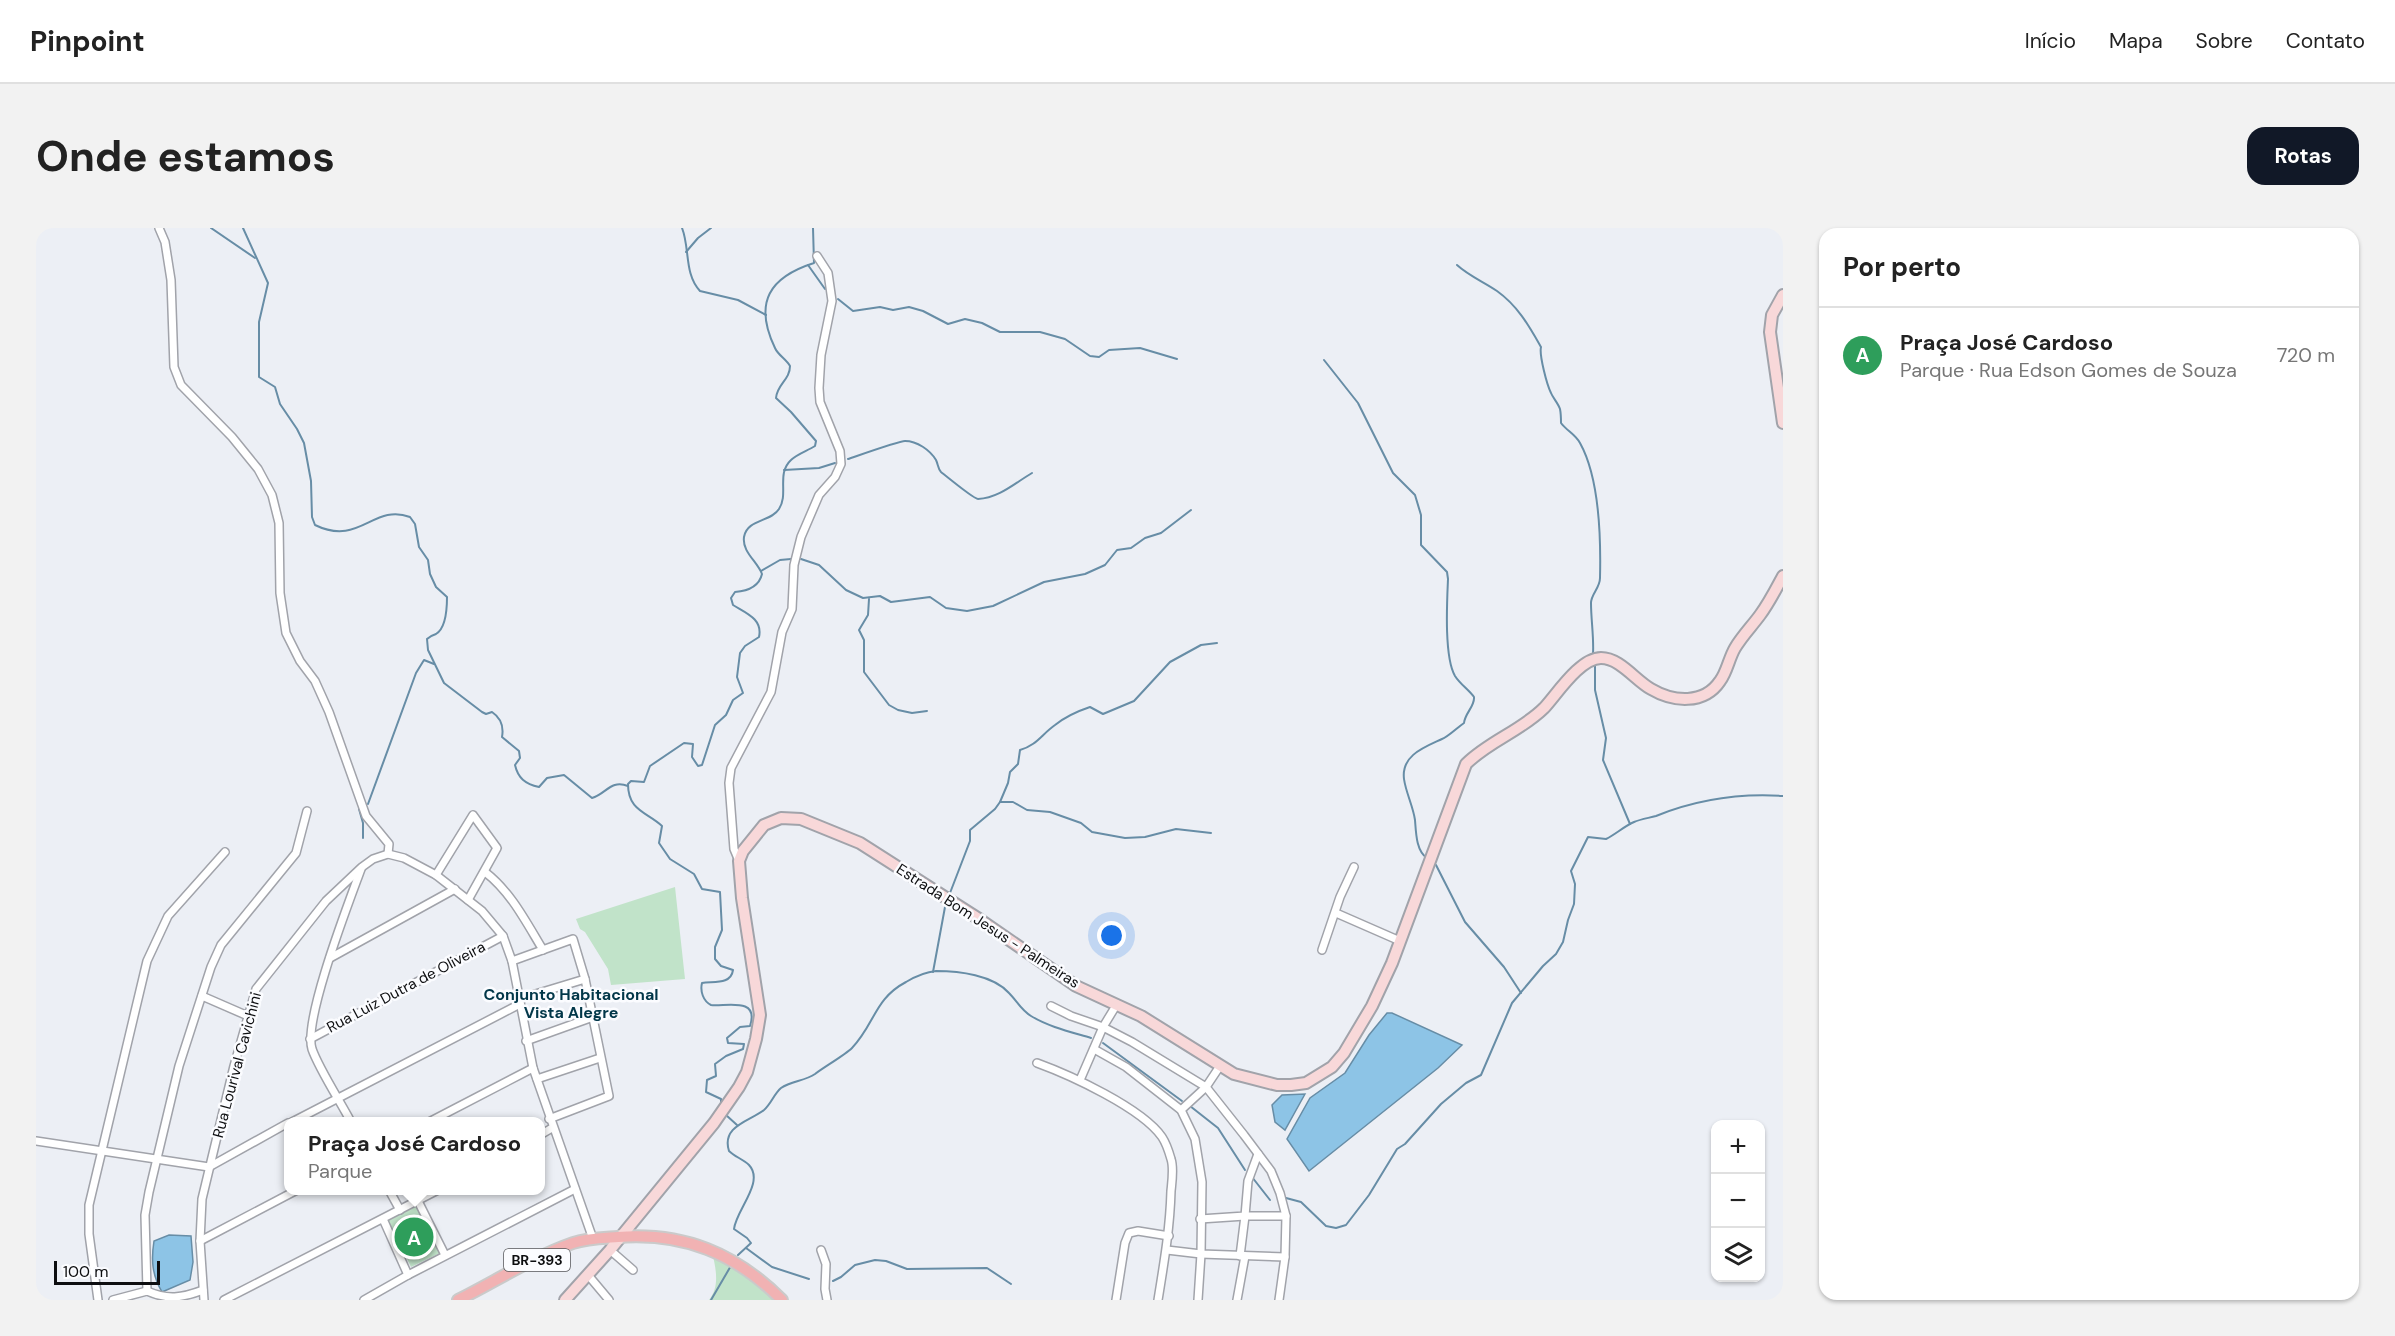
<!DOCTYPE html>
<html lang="pt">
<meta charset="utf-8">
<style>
:root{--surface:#fff;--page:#f2f2f2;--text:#222;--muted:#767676;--line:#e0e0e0;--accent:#111827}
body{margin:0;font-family:"DM Sans",sans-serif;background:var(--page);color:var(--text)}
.controls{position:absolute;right:18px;bottom:18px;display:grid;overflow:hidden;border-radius:12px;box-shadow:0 2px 4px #0004}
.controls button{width:54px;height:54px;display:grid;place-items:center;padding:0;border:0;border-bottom:2px solid var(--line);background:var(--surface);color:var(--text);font:30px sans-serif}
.scale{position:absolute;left:18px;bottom:15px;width:106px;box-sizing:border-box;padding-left:6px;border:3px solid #0d0e10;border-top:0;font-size:16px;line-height:21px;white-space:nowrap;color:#0d0e10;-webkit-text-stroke:4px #fbfcff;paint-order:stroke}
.you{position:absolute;left:1076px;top:708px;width:21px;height:21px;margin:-15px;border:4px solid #fff;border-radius:50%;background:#1a73e8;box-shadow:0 0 0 9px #1a73e833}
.badge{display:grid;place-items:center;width:39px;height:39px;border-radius:50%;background:var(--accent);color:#fff;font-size:20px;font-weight:700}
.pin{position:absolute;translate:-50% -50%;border:3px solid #fff;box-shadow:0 2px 6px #0006}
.popup{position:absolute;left:248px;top:889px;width:261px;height:78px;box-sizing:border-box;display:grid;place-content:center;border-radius:12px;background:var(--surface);filter:drop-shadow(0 2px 4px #0005);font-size:20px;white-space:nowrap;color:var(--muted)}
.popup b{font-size:22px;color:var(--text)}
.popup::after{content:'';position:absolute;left:50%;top:100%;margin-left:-12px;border:12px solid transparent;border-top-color:var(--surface)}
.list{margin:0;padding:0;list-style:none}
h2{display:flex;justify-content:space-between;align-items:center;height:78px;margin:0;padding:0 24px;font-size:26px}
h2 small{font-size:20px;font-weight:400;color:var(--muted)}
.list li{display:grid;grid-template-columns:39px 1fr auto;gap:18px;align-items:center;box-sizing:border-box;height:96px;padding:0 24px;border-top:2px solid var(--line)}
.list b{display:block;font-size:22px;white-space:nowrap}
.list p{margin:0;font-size:20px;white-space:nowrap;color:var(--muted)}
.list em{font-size:20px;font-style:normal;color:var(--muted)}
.icon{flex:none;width:33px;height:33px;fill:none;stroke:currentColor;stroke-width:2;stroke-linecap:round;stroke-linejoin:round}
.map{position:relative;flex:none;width:1747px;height:1072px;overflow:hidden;border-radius:18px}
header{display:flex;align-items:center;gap:36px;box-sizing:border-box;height:84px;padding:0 30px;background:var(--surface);border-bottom:2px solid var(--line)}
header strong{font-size:28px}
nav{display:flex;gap:33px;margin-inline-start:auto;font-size:21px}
.intro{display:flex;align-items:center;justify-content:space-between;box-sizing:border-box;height:144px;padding:0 36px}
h1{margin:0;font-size:42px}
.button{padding:15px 27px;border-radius:18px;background:var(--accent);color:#fff;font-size:21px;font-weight:700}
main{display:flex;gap:36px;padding:0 36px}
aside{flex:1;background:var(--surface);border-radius:18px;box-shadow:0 2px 4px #0004}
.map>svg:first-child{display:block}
.green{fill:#c1e3c9}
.water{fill:#8dc4e6;stroke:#678da6;stroke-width:1.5}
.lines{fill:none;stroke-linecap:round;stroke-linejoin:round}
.stream{stroke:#678da6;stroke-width:2}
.street-casing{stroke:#a1a3aa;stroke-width:10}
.secondary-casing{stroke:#a1a3aa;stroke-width:14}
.primary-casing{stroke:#cacaca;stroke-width:14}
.street{stroke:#fff;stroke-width:7}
.secondary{stroke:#f8d8d9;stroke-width:10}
.primary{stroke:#f1b2b3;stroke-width:10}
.labels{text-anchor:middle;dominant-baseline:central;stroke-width:5;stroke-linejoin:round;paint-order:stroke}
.shield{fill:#fbfcff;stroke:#545558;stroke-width:1.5}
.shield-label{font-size:14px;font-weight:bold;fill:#0d0e10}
.street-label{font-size:15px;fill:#0d0e10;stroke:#fbfcff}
.neighbourhood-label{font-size:16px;font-weight:bold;fill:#023749;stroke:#fbfcff}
</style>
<header>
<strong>Pinpoint</strong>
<nav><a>Início</a><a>Mapa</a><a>Sobre</a><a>Contato</a></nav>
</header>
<div class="intro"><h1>Onde estamos</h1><a class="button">Rotas</a></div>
<main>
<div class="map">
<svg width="1747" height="1072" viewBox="0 0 1747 1072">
<rect width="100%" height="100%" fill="#eceff5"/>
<g class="green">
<path d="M 639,659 L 649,751 L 575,757 L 572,741 L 549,704 L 544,701 L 540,691 Z"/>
<path d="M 381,978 L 404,1025 L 375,1039 L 352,992 Z"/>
<path d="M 676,1024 L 687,1029 L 741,1072 L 673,1072 C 684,1058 680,1041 676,1024 Z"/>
</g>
<g class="water">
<path d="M 1351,785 L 1356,785 L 1426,817 L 1402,840 L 1273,943 L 1251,911 L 1274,870 L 1309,845 L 1333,807 Z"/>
<path d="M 1269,866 L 1249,902 L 1239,894 L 1236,877 L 1246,867 Z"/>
<path d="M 133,1007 L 155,1008 L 157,1034 L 154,1052 L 126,1064 C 116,1047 115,1032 118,1013 Z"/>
</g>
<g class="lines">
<g class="stream">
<path d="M 175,0 L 219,30"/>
<path d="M 207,0 L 232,55 L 223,94 L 223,149 L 239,159 L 244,176 L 261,201 L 268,215 L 275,253 L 276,289 L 279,297 C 324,319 337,275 374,289 L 379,296 L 383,319 L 392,332 L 394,346 L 400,359 L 411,369 C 411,380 410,400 400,406 C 397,407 394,408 391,411 L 392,422 L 408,455 L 446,484 L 450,486 L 456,484 C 465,490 468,498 466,509 L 483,523 L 484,530 L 479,537 C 482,550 489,556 503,559 L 511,550 L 528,547 L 556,570 C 570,566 575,551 592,558"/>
<path d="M 646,0 C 654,20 648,46 664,63 L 702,72 L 730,87"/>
<path d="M 650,24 L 662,10 L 675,0"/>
<path d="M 772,37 L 789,61"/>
<path d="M 1421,37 C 1433,48 1448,54 1461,63 C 1482,78 1493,98 1505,119 C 1503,127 1511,157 1515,165 C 1517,170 1522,175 1524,181 C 1525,186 1525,190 1525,195 C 1531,203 1539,206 1544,215 C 1564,251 1565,309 1564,350 C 1564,360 1555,366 1555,375 C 1555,392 1558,409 1557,426"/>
<path d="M 802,71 L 817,83 L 844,79 L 857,82 L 873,79 L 887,83 L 912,96 L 929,91 L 946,95 L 964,104 L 1004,104 L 1029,111 L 1054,128 L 1063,129 L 1073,122 L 1104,120 L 1141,131"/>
<path d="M 1288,132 L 1322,175 L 1357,245 L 1379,267 L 1385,287 L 1385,317 L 1411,344 L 1412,351 C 1411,374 1408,429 1419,448 C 1424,456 1433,462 1438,469 C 1439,478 1429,485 1428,495 C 1422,499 1412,509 1406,511 C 1389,519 1365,527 1368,551 C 1370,565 1377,578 1379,592 C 1380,604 1380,623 1391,630"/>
<path d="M 812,231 C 821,228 863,213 869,213 C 881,213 894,222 900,232 C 902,236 902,241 905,244 C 910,248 938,271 942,271 C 963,270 979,255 996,245"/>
<path d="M 748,242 L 783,240 L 799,235"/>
<path d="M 765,331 L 783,337 L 810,362 L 827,370 L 844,368 L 855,374 L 894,369 L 910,380 L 931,383 L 957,378 L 1008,354 L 1049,346 L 1069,337 L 1081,322 L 1095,320 L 1109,310 L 1125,305 L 1155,282"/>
<path d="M 725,343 L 744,332 L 755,331"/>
<path d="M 833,371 L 832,387 L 823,402 L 828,412 L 828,444 L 853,477 L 862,482 L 876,485 L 891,483"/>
<path d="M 1559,435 L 1559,462 L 1570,510 L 1567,532 L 1594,596"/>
<path d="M 964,574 L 977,574 L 991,582 L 1014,584 L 1045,595 L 1056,604 L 1089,610 L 1109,609 L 1140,601 L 1175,605"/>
<path d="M 332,576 L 380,445 L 388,432 L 398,436"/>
<path d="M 323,581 L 327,595 L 327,610"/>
<path d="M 1400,637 L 1429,694 L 1468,739 L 1485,765"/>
<path d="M 914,665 L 934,613 L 934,602 L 959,581 L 964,574 L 972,555 L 974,544 L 982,536 L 984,522 C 1001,517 1005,507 1019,497 C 1029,489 1042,483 1054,479 L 1067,486 L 1098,473 L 1134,434 L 1165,417 L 1181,415"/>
<path d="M 897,744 L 909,679"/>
<path d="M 1067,815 L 1146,873"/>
<path d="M 685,876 L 685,871 L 670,864 L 671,852 L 680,848 L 679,836 L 690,828 L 707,821 L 708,816 L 692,815 L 691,810 L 704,799 L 714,798 C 724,768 688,779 675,777 C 667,773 664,763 666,755 C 677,753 695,757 697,742 L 685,738 L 679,731 L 679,719 L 686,702 L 684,664 L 666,661 L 658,646 L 634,631 L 623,615 L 626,598 C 611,584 592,583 592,556 L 595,553 L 608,554 L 614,538 L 648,515 L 657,516 L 656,529 L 662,538 L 666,537 L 679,497 L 690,487 L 697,472 L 707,465 L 701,449 L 704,425 L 709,418 L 723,409 C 727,391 710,385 697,377 L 695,370 L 699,364 C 712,363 723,359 726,346 C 721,333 706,324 708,309 C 711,291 735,294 743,281 C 753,266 740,246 755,232 C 761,226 771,223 779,218 L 780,213 L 755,184 L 740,170 C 741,156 754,152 754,138 C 750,131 742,127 739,120 C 717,74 734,49 778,35 L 777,0"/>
<path d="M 1154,878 L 1182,900 L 1209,942"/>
<path d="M 690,887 L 701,897"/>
<path d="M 1216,949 L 1234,972"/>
<path d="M 1250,970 L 1265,974 L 1290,998 L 1300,1000 L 1310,997 L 1333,967 L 1361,921 L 1369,916 L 1405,876 L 1430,855 L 1445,847 L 1476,775 L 1507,738 L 1520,726 L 1527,714 L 1532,692 L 1538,676 L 1539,656 L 1535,643 L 1552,609 L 1570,611 C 1580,606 1587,599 1598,594 C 1605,591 1613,590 1620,588 C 1662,571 1702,565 1747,568"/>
<path d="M 710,1020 L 736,1039 L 773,1051"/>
<path d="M 702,1027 L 715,1015 L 711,1010 L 698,1001 C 700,982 729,954 713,937 C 707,931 699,929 693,923 C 685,898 714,893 728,882 C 735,876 738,866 745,860 C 755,853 769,853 779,846 C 788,839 809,827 816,820 C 839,796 838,771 870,754 C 880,748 889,744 900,743 C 923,743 957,747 973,765 C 981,773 985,782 995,788 C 1013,799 1035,804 1055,810"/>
<path d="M 797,1053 L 805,1049 L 819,1037 L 839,1032 L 850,1033 L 871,1041 L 951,1040 L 975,1056"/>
<path d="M 675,1072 L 696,1036"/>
</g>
<defs>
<g id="street">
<path d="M 123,0 L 129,14 L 135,52 L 138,139 L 145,157 L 196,209 L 222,241 L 236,267 L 243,295 L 244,365 L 250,405 L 264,433 L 279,453 L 293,484 L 330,588 L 353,616 L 352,626"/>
<path d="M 703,633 L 698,621 L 693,555 L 695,540 L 735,464 L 746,404 L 756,381 L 758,337 L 765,309 L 783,267 L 799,249 L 805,236 L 804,223 L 784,174 L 783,160 L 785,127 L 796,73 L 792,45 L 781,28"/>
<path d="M 449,644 C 475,664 490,694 507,722"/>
<path d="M 400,647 L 437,587 L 461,620 L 432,672"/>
<path d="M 1300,685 L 1364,713"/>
<path d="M 1286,722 L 1304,669 L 1318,639"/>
<path d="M 294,730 L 419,661"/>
<path d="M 476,733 L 537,711 L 549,751 L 573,868 L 513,891"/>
<path d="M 166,768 L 212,788"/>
<path d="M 483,771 L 549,751"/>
<path d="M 1015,778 L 1035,788 L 1067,799 L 1096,814 L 1170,859 L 1208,907 L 1235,943 L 1244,965 L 1250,988 L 1249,1029 L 1243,1072"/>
<path d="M 274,811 L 467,708"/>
<path d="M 490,813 L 557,789"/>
<path d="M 1058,821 L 1090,839 L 1145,882 L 1159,911 L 1166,954 L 1165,1026 L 1162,1072"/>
<path d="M 1001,835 C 1034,847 1106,880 1126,909 C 1130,915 1133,924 1135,931 C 1138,940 1136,953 1135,963 C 1134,1000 1128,1035 1122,1072"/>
<path d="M 501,851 L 564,830"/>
<path d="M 1044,852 L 1067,799 L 1081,776"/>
<path d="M 1145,882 L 1170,859 L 1184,838"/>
<path d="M 256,894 L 484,776"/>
<path d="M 315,894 C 304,873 283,841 276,821 C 267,792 313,674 325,641"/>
<path d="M 393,894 L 497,840"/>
<path d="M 504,907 L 516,900"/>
<path d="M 0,913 L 173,939"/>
<path d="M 173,939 L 252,895"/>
<path d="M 353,962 L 364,982"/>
<path d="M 382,973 L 409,1027"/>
<path d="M 347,991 L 372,1047"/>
<path d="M 1164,991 L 1209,988 L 1212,953 L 1222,926"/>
<path d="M 164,1013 L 261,962"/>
<path d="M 574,1022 L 597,1042"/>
<path d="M 785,1022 L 790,1036 L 789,1061 L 791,1072"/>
<path d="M 1131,1022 L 1165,1026 L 1249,1029"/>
<path d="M 1204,1028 L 1209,988 L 1250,988"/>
<path d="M 552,1047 L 573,1072"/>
<path d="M 111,1063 L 109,987 L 113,964 L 143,838 L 175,739 L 185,717 L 260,625 L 271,583"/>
<path d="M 62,1072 L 53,1006 L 53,977 L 111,733 L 132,688 L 189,624"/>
<path d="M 77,1072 L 111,1063 C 131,1072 146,1070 167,1062"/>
<path d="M 168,1072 L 164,1013 L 166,971 L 198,838 L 220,761 L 290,673 L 326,639 L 337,631 L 352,626 L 368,630 L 400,647 L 446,683 L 467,708 L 476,733 L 497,840 L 557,1011"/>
<path d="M 188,1072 L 402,962"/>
<path d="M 328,1072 L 372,1047 L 539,961"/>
<path d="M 1080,1072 L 1089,1015 L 1093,1005 L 1102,1003 L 1133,1008"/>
<path d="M 1201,1072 L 1209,1028"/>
</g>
<g id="secondary">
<path d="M 1747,67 L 1736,87 L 1734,104 L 1747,195"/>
<path d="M 529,1072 L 574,1022 L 678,895 L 703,859 L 711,844 L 720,811 L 724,787 L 706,670 L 703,633 L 707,623 L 728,597 L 745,590 L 765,591 L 824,615 L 943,691 L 1040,758 L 1105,788 L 1198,846 L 1241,857 L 1255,857 L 1270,855 L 1296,839 L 1308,825 L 1336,778 L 1356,735 L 1430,536 C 1453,513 1485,503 1508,480 C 1521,466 1544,430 1565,430 C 1584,430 1599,452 1615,461 C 1637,474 1668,477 1684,453 C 1691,444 1693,430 1699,420 C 1706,408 1716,398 1724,387 C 1733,375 1740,361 1747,348"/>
</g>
<path id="primary" d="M 422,1072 C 460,1053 497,1029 537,1015 C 551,1010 567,1010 582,1009 C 648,1004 699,1025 746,1072"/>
</defs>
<use href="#street" class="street-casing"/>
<use href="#secondary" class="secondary-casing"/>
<use href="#primary" class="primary-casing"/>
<use href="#street" class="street"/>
<use href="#secondary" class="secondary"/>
<use href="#primary" class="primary"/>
</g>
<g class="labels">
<rect class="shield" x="468" y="1021" width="66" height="22" rx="4.5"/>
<g class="shield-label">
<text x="501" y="1032">BR-393</text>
</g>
<g class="street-label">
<text transform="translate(952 698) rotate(33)">Estrada Bom Jesus - Palmeiras</text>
<text transform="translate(370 759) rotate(-28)">Rua Luiz Dutra de Oliveira</text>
<text transform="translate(201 837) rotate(-75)">Rua Lourival Cavichini</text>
</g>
<g class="neighbourhood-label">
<text x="535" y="766">Conjunto Habitacional<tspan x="535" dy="18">Vista Alegre</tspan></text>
</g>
</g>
</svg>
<div class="controls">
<button>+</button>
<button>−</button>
<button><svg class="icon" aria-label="layers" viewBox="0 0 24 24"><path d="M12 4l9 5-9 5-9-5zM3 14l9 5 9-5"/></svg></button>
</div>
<div class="scale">100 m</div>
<div class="you"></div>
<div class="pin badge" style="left:378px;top:1009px;background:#2e9e5b">A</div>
<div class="popup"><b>Praça José Cardoso</b>Parque</div>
</div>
<aside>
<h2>Por perto<small></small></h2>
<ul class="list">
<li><span class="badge" style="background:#2e9e5b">A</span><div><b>Praça José Cardoso</b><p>Parque · Rua Edson Gomes de Souza</p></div><em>720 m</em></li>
</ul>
</aside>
</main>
